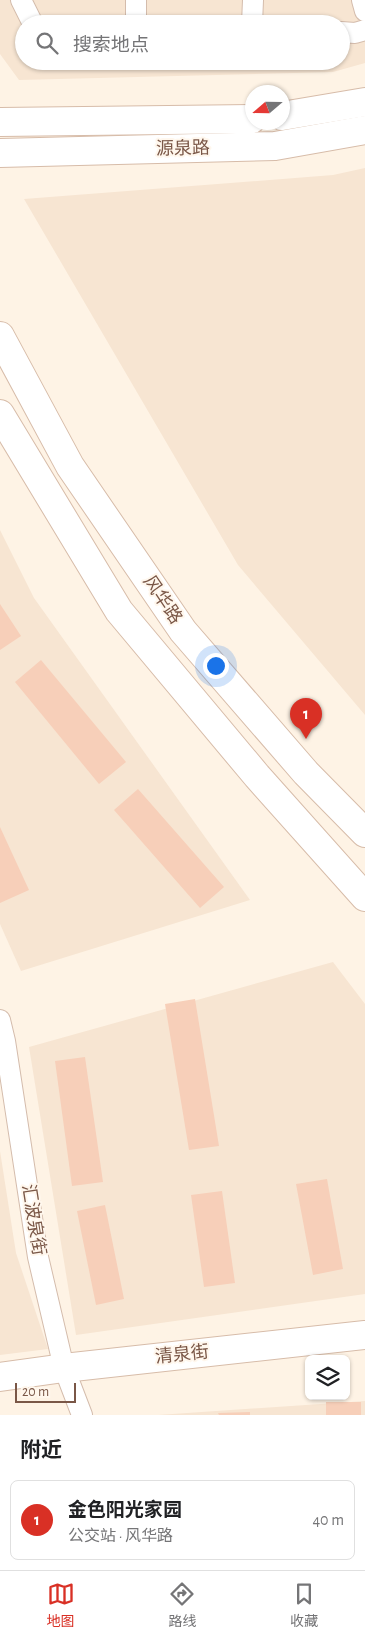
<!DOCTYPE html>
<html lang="zh">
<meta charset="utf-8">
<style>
:root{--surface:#fff;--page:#f2f2f2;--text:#202124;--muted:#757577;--line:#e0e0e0;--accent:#d93025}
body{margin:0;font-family:"Alegreya Sans","Noto Sans SC",sans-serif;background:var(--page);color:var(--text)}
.controls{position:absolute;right:15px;bottom:15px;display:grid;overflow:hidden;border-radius:8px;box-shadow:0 1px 4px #0004}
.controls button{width:45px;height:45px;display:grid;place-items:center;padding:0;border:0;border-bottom:1px solid var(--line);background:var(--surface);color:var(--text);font:25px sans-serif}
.compass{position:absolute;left:245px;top:85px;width:45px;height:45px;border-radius:50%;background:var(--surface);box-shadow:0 1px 4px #0004;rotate:250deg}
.scale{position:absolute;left:15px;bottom:12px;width:61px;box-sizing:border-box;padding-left:5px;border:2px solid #7a5747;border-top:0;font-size:14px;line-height:18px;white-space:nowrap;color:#7a5747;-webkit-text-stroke:4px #fff7ed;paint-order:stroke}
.you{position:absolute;left:215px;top:665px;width:18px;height:18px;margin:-12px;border:4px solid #fff;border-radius:50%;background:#1a73e8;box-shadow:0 0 0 8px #1a73e833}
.badge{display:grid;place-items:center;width:32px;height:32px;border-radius:50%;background:var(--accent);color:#fff;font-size:16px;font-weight:700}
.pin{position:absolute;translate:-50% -41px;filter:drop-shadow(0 1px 2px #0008)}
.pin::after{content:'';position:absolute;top:26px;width:18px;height:15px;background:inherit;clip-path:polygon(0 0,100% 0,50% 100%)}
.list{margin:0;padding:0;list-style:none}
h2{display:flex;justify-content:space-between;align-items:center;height:65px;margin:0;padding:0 20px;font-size:21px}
h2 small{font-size:16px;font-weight:400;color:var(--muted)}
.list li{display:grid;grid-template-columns:32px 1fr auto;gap:15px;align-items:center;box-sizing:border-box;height:80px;margin:0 10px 10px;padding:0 10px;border:1px solid var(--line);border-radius:8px}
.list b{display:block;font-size:19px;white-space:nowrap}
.list p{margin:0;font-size:16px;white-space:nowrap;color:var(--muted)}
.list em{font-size:16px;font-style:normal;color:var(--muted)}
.icon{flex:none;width:28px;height:28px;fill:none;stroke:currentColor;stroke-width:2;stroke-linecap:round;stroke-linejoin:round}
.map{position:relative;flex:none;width:365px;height:1415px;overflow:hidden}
.search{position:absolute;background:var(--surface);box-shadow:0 1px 4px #0004;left:15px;right:15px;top:15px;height:55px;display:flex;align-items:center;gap:12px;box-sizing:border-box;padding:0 18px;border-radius:28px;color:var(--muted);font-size:19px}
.sheet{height:155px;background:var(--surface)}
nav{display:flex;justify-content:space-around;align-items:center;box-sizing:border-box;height:70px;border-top:1px solid var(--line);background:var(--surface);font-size:14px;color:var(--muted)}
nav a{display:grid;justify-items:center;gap:2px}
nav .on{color:var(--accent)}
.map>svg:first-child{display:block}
.residential{fill:#f7e5d2;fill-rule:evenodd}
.building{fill:#f7cfb9}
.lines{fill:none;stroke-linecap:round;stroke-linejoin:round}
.street-casing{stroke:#d4bcac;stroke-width:22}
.secondary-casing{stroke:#d7bca9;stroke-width:30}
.street{stroke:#fff;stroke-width:20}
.secondary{stroke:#fff;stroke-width:28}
.labels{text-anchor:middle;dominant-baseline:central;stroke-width:4;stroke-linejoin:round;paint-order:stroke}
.street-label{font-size:18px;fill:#7a5747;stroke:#fff7ed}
</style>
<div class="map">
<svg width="365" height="1415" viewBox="0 0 365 1415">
<rect width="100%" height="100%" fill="#fef3e5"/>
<g class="residential">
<path d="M 0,0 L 365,0 L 365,63 L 333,72 L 19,80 L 0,54 ZM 24,24 L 341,24 L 341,61 L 24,61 Z"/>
<path d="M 365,168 L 365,715 L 238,565 L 24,199 L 333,175 Z"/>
<path d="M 0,530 L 34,598 L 250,900 L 21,971 L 0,924 Z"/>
<path d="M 333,962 L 365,1004 L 365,1294 L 76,1335 L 29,1047 Z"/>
<path d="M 0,1151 L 16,1253 L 48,1349 L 0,1355 Z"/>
<path d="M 365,1401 L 365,1415 L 158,1415 Z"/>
</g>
<g class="building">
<path d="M 0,604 L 21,636 L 0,650 Z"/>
<path d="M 41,660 L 126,762 L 99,784 L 15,682 Z"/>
<path d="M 138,789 L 224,887 L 200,908 L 114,810 Z"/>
<path d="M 0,827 L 29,890 L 0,903 Z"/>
<path d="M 195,999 L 219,1146 L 189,1150 L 165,1004 Z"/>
<path d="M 85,1057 L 103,1182 L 72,1186 L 55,1061 Z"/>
<path d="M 327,1179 L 343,1269 L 313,1275 L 296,1184 Z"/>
<path d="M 222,1191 L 235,1283 L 204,1287 L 191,1195 Z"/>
<path d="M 105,1205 L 124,1299 L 96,1305 L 77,1211 Z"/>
<rect x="326" y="1402" width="35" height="13"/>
<path d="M 250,1412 L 250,1415 L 219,1415 L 218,1413 Z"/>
</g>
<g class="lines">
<defs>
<g id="street">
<path d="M 21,0 L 33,24"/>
<path d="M 136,0 L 136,24"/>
<path d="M 362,0 L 365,11"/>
<path d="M 252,24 L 253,0"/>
<path d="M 341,32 L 355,33 L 365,30"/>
<path d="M 0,1020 L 5,1041 L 38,1257 L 64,1368 L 82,1415"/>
</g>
<g id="secondary">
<path d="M 282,116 L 365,102"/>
<path d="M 0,122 L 252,119"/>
<path d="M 0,153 L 275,146 L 365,130"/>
<path d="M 0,336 L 70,466 L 183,631 L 306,773 L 365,833"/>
<path d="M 0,414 L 119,611 L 257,776 L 365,897"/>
<path d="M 0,1377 L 64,1368 L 365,1335"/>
</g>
</defs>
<use href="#street" class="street-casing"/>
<use href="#secondary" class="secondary-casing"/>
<use href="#street" class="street"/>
<use href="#secondary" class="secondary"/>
</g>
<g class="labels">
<g class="street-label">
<text transform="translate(183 149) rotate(-1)">源泉路</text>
<text transform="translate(162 600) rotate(56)">风华路</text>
<text transform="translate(33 1220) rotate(81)">汇波泉街</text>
<text transform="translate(182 1355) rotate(-6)">清泉街</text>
</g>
</g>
</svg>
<div class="controls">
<button><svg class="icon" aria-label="layers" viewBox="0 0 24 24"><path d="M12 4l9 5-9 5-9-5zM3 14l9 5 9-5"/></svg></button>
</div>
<svg class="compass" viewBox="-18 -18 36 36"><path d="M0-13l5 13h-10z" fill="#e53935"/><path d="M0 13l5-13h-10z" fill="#757577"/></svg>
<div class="scale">20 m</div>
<div class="you"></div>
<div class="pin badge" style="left:306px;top:739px">1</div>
<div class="search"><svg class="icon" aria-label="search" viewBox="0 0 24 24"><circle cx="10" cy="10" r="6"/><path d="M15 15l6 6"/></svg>搜索地点</div>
</div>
<section class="sheet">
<h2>附近<small></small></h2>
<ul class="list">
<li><span class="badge">1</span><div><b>金色阳光家园</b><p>公交站 · 风华路</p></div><em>40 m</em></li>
</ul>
</section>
<nav>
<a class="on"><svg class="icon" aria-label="map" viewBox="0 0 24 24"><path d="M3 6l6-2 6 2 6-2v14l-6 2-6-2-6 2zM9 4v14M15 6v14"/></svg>地图</a>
<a><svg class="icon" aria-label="directions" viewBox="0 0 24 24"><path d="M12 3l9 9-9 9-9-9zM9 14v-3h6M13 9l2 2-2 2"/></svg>路线</a>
<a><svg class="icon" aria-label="saved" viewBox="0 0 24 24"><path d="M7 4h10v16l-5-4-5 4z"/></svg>收藏</a>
</nav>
